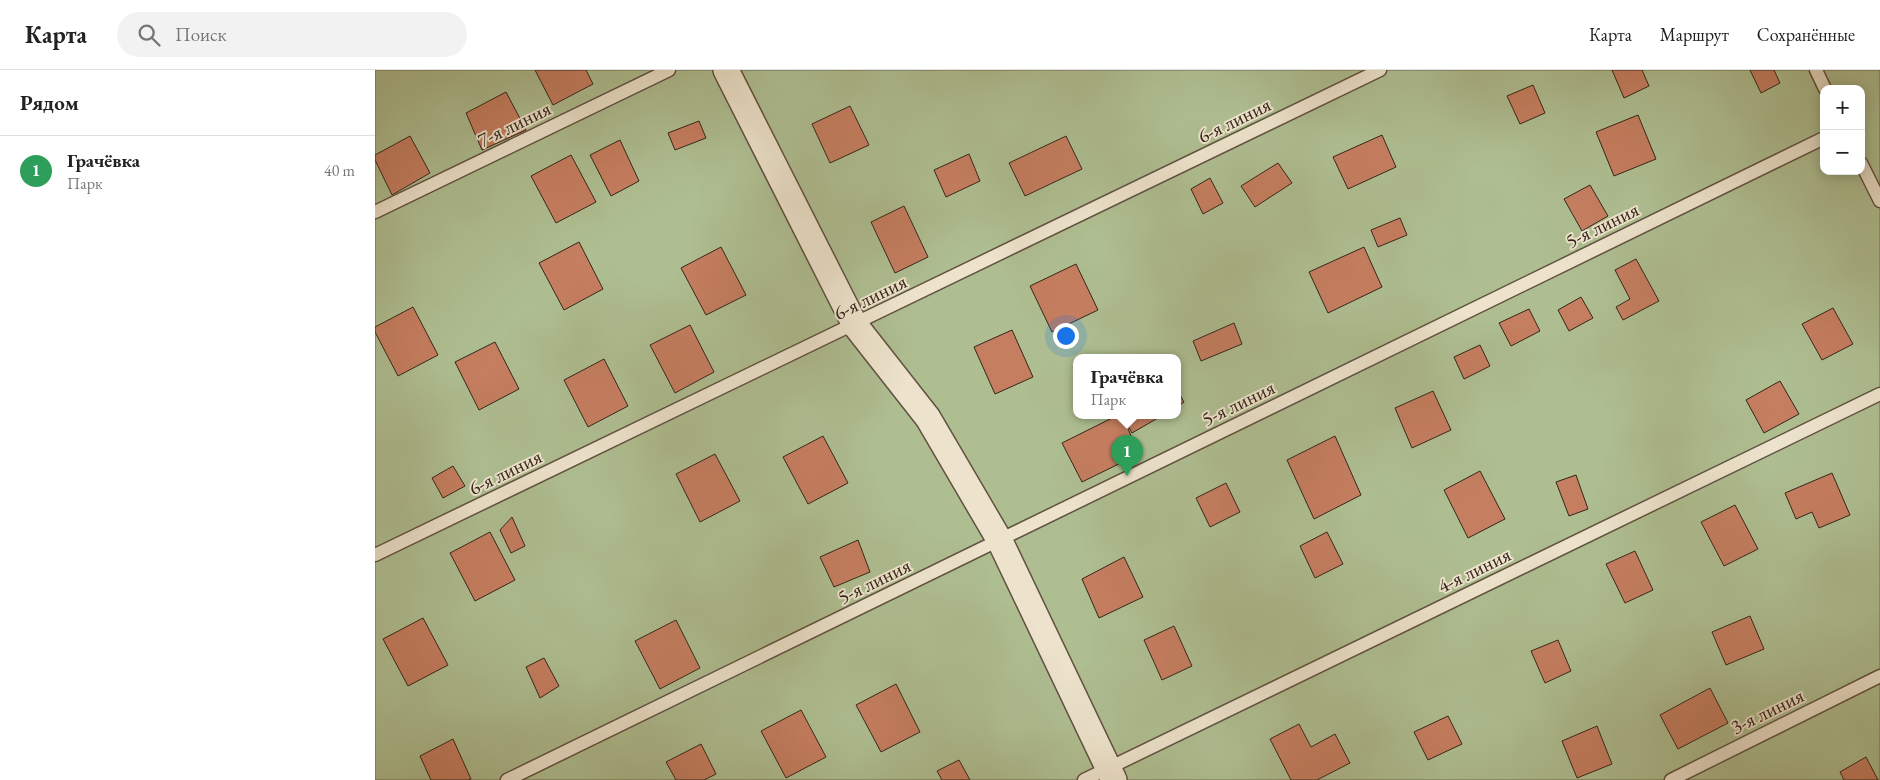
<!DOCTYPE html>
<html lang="ru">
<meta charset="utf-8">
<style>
:root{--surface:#fff;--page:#f2f2f2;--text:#222;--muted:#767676;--line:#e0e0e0;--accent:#0f766e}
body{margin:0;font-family:"EB Garamond",serif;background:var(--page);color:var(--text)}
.controls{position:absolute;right:15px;top:15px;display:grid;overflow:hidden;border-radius:10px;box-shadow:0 2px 12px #0003}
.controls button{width:45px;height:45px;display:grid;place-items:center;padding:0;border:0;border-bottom:1px solid var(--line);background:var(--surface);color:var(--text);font:25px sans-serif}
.you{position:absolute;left:690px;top:265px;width:18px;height:18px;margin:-12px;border:4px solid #fff;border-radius:50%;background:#1a73e8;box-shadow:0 0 0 8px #1a73e833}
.badge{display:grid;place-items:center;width:32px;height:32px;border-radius:50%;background:var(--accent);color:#fff;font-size:16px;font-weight:700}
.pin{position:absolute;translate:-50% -41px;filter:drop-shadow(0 1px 2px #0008)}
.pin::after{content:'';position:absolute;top:26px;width:18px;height:15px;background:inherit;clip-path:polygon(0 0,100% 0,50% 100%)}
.popup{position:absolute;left:698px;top:284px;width:108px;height:65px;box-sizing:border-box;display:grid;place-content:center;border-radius:10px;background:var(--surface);filter:drop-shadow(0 1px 4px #0005);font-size:16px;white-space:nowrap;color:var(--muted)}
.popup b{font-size:19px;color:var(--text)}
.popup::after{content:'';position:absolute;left:50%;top:100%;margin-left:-10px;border:10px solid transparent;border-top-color:var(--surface)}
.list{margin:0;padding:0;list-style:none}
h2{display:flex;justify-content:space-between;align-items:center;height:65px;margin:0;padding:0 20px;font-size:21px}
h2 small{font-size:16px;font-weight:400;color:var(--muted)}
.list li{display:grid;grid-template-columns:32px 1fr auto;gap:15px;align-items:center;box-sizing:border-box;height:70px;padding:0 20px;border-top:1px solid var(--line)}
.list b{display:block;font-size:19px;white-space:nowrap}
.list p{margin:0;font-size:16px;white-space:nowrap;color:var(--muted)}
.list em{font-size:16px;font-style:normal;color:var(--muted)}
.icon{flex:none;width:28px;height:28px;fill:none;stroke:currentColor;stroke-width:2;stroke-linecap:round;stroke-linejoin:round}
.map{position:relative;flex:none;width:1505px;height:710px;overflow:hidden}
header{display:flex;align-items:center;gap:30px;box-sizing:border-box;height:70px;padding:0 25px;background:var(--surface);border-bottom:1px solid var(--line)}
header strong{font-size:24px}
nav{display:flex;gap:28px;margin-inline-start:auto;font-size:18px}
.search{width:350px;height:45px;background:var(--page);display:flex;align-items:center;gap:12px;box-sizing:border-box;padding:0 18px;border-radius:28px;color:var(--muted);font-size:19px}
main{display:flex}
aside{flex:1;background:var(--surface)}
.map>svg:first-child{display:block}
.green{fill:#aebe91;stroke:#717256;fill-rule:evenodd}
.building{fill:#c57e60;stroke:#34251a}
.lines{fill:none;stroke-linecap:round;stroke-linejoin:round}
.lane-casing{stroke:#605140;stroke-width:15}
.street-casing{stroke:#605140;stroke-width:28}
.lane{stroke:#ede3cc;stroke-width:12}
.street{stroke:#ede3cc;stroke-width:25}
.labels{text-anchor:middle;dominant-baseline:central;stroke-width:4;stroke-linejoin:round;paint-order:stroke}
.street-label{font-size:20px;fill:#34251a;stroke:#ede3cc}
</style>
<header>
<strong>Карта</strong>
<div class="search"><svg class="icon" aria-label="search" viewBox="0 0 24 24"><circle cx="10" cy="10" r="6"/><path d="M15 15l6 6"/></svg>Поиск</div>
<nav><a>Карта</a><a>Маршрут</a><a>Сохранённые</a></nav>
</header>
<main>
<aside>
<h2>Рядом<small></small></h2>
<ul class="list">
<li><span class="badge" style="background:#2e9e5b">1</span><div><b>Грачёвка</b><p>Парк</p></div><em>40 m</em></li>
</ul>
</aside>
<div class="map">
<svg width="1505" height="710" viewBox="0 0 1505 710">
<rect width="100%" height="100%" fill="#e4d4b1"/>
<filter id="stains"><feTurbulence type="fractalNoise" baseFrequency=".004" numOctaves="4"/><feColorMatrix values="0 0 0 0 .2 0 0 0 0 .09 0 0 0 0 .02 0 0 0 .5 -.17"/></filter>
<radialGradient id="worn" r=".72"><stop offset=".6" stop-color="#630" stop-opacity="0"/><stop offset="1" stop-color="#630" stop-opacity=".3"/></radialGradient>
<path class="green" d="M 0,0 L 1505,0 L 1505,710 L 0,710 ZM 1449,19 L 1486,19 L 1486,101 L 1449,101 ZM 702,287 L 802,287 L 802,345 L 702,345 Z"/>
<g class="building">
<path d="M 160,0 L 211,0 L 218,14 L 178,35 Z"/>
<path d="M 1237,0 L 1267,0 L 1274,16 L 1249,28 Z"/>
<path d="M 1375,0 L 1399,0 L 1405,13 L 1386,23 Z"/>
<path d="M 1158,15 L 1170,43 L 1145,54 L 1132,26 Z"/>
<path d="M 131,22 L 151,60 L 107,80 L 91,43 Z"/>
<path d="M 475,36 L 494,75 L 455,93 L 437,54 Z"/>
<path d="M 1263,45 L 1281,89 L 1239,106 L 1221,62 Z"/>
<path d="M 324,51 L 331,68 L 300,80 L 293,63 Z"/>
<path d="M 1007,65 L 1021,97 L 973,119 L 958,87 Z"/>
<path d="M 35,66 L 55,103 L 17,125 L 0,90 L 0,85 Z"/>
<path d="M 691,66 L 707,99 L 650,126 L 634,93 Z"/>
<path d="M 245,70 L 264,111 L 236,126 L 215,85 Z"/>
<path d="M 594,84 L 605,111 L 571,127 L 559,100 Z"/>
<path d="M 196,85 L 221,132 L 181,153 L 156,106 Z"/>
<path d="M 903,93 L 917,113 L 880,137 L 866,116 Z"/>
<path d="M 835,108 L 848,133 L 828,144 L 816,119 Z"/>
<path d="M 1215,115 L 1233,146 L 1207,161 L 1189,129 Z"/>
<path d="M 529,136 L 553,187 L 520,203 L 496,152 Z"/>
<path d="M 1025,148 L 1032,165 L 1003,177 L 996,160 Z"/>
<path d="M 204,172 L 228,219 L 189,240 L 164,193 Z"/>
<path d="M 346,177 L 371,225 L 331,245 L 306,198 Z"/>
<path d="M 989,177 L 1007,217 L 953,243 L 934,202 Z"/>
<path d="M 1261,189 L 1284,231 L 1248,250 L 1241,237 L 1255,229 L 1240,200 Z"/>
<path d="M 701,194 L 723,240 L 677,262 L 655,216 Z"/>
<path d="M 1206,227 L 1218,248 L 1194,261 L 1183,240 Z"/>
<path d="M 38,237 L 63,285 L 23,306 L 0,262 L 0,257 Z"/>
<path d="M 1458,238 L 1478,274 L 1447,290 L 1427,254 Z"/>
<path d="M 1154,239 L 1165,261 L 1136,276 L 1124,253 Z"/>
<path d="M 859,253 L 867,274 L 826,291 L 818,271 Z"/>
<path d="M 315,255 L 339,302 L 300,323 L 275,275 Z"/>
<path d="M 637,260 L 658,307 L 620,324 L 599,277 Z"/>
<path d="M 120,272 L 144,319 L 104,340 L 80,292 Z"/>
<path d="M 1105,275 L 1115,296 L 1089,309 L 1079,287 Z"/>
<path d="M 229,289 L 253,336 L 213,357 L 189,310 Z"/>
<path d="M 1405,311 L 1424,344 L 1389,363 L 1371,330 Z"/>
<path d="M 802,320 L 809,332 L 802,337 Z"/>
<path d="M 1058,321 L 1076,360 L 1037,378 L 1020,338 Z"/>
<path d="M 743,345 L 747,345 L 764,384 L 707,412 L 687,373 Z"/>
<path d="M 747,345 L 788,345 L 757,363 Z"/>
<path d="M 448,366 L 473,413 L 433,434 L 408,387 Z"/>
<path d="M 960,366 L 986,425 L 939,449 L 912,390 Z"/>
<path d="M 340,384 L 365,431 L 325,452 L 301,404 Z"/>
<path d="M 78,396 L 90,416 L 68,428 L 57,408 Z"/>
<path d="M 1105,401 L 1130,449 L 1093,468 L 1069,420 Z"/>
<path d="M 1457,403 L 1475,445 L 1444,458 L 1437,442 L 1421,449 L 1410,423 Z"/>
<path d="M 1201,405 L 1213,439 L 1194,446 L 1181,412 Z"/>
<path d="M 851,413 L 865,442 L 835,457 L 821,428 Z"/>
<path d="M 1360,435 L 1383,479 L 1349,496 L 1326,452 Z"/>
<path d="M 137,447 L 150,476 L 136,483 L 125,460 Z"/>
<path d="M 115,462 L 140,510 L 100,531 L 75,483 Z"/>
<path d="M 952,462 L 968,494 L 940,508 L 925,476 Z"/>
<path d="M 483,470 L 495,502 L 459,517 L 445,487 Z"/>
<path d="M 1260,481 L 1278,520 L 1250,533 L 1231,494 Z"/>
<path d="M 749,487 L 768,527 L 724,548 L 707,509 Z"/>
<path d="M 1375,546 L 1389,579 L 1351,595 L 1337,562 Z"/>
<path d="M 48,548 L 73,595 L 33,616 L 8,569 Z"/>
<path d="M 301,550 L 325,598 L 285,619 L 260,571 Z"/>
<path d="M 799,556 L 817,596 L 787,610 L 769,570 Z"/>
<path d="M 1183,570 L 1196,601 L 1170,613 L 1156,581 Z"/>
<path d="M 169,588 L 184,616 L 165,628 L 151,597 Z"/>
<path d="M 521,614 L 545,662 L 506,682 L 481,635 Z"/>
<path d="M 1335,618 L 1353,653 L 1303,679 L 1285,645 Z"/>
<path d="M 426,640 L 451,687 L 411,708 L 386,661 Z"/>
<path d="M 1073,646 L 1087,674 L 1053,690 L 1039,662 Z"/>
<path d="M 924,654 L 936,677 L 960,664 L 975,693 L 942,710 L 916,710 L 895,669 Z"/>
<path d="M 1222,656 L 1237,694 L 1202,708 L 1187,671 Z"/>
<path d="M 78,669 L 96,709 L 93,710 L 56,710 L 45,686 Z"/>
<path d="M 326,674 L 341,704 L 329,710 L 301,710 L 291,692 Z"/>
<path d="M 1491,687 L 1503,710 L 1469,710 L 1465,702 Z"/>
<path d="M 584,690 L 595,710 L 567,710 L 562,701 Z"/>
</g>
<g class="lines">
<defs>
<g id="lane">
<path d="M 1441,0 L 1450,19"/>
<path d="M 1486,93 L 1505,131"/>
<path d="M 0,142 L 294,0"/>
<path d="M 0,485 L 1005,0"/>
<path d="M 132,710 L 1449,68"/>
<path d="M 709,710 L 1505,324"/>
<path d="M 1296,710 L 1505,606"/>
</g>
<path id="street" d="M 351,0 L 480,255 L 553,348 L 625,471 L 739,710"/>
</defs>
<use href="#lane" class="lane-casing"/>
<use href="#street" class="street-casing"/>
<use href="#lane" class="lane"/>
<use href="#street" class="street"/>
</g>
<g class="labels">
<g class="street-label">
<text transform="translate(859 50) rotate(-26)">6-я линия</text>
<text transform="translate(139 54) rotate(-26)">7-я линия</text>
<text transform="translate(1227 155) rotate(-26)">5-я линия</text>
<text transform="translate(495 227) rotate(-26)">6-я линия</text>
<text transform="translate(863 333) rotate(-26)">5-я линия</text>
<text transform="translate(130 402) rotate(-26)">6-я линия</text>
<text transform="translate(1099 500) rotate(-26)">4-я линия</text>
<text transform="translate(499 511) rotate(-26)">5-я линия</text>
<text transform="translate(1392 641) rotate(-26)">3-я линия</text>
</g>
</g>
<rect width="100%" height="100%" filter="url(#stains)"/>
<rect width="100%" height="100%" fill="url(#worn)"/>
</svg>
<div class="controls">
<button>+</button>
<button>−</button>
</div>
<div class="you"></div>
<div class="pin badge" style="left:752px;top:406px;background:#2e9e5b">1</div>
<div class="popup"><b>Грачёвка</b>Парк</div>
</div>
</main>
